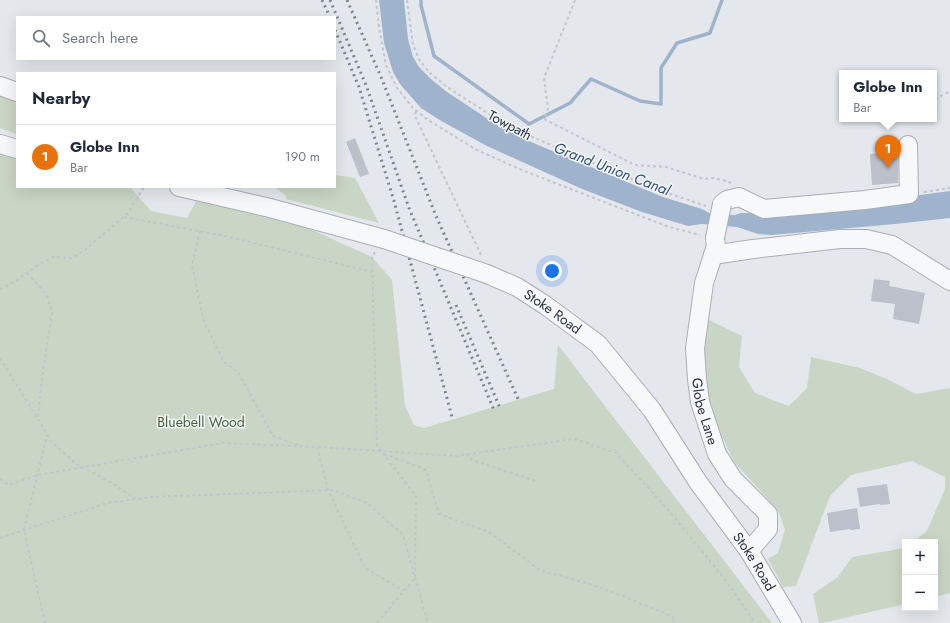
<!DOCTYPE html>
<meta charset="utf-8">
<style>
:root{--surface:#fff;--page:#f6f6f7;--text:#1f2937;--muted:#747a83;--line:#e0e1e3;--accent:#db2777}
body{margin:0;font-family:Jost,sans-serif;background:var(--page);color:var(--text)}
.controls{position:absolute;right:12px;bottom:12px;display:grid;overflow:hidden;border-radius:0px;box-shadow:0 4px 16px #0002}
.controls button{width:36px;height:36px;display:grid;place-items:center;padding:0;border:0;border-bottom:1px solid var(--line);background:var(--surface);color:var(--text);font:20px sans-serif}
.you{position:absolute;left:552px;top:271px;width:14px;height:14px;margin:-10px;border:3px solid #fff;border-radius:50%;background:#1a73e8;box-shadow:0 0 0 6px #1a73e833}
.badge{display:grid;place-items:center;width:26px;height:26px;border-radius:50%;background:var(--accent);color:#fff;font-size:13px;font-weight:700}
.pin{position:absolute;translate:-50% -33px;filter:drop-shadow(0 1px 2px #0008)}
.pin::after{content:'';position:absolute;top:21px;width:14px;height:12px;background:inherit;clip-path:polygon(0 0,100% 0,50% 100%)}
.popup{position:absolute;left:839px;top:70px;width:98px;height:52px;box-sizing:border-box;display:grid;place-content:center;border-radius:0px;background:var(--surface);filter:drop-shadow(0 1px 3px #0005);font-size:13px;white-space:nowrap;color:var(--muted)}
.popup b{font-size:15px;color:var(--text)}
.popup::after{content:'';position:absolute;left:50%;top:100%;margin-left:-8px;border:8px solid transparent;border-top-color:var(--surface)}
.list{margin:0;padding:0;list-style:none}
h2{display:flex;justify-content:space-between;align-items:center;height:52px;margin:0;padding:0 16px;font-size:17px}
h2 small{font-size:13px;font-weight:400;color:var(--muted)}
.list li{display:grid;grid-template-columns:26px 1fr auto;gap:12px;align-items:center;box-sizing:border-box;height:64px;padding:0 16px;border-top:1px solid var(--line)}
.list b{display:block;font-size:15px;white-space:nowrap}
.list p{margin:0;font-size:13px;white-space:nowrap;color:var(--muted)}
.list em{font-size:13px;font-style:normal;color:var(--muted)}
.icon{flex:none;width:22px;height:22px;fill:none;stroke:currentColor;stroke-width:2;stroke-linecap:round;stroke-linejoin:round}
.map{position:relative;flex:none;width:950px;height:623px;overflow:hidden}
.search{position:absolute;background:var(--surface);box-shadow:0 4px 16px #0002;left:16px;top:16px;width:320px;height:44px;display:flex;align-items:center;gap:10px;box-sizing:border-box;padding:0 14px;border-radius:0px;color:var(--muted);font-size:15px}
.panel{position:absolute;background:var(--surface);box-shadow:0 4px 16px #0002;left:16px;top:72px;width:320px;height:116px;border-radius:0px}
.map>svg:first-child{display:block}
.green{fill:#c9d6c5}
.water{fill:#9fb4cc}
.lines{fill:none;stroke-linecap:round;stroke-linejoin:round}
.stream{stroke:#9fb4cc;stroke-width:3.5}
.building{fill:#bbc0ca}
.minor-casing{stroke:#a9aeb7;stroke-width:20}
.path{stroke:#c2c5cb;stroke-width:2;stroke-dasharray:3 3;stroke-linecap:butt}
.minor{stroke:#f7f8fa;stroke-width:18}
.rail{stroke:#7d8696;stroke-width:3;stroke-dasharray:2 4;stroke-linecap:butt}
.minor-bridge-casing{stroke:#a9aeb7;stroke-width:20;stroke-linecap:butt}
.minor-bridge{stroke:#f7f8fa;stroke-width:18}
.labels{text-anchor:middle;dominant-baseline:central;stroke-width:3;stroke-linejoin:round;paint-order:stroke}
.street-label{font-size:14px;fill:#2b3445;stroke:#f4f6f9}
.park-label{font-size:14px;fill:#3f6138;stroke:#f4f6f9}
.water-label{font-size:15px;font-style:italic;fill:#34527a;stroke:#f4f6f9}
</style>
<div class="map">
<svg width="950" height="623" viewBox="0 0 950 623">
<rect width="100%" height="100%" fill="#e4e7ec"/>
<g class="green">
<path d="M 0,90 L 17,97 L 17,134 L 0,128 Z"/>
<path d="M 0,150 L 17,155 L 17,187 L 130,187 L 151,211 L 187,218 L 197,200 L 288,219 L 372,257 L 392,280 L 405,406 L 414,425 L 424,428 L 554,389 L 558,345 L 772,623 L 0,623 Z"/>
<path d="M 335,175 L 355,178 L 379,223 L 286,199 L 286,196 L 275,187 L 335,187 Z"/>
<path d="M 703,317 L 742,336 L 739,367 L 755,393 L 789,406 L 807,388 L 811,357 L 860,368 L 889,380 L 916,394 L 950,388 L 950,593 L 935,597 L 935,542 L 913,542 L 927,531 L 945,489 L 945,477 L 912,461 L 851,475 L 830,496 L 796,586 L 783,587 L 768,559 L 778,553 L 785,530 L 778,510 L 735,463 L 708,409 L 705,387 Z"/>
<path d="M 905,548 L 905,604 L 823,623 L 819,623 L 813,594 L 838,577 L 852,557 Z"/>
</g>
<path class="water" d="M 379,0 L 404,0 L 408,39 L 413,57 L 419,67 L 431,79 L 447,92 L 497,125 L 531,142 L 663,197 L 702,209 L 711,214 L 735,215 L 741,213 L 786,213 L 950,191 L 950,218 L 895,224 L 772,235 L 758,234 L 737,227 L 702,224 L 688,226 L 642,212 L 582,189 L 487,146 L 443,122 L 421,108 L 400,84 L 393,72 L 384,43 Z"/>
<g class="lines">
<path class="stream" d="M 421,0 L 421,5 L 434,56 L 529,124 L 570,103 L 591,79 L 640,101 L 661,104 L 661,68 L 677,43 L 710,33 L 722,0"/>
</g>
<g class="building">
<path d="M 355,138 L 369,174 L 360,177 L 346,142 Z"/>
<path d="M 898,152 L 898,183 L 872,185 L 870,154 Z"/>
<path d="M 874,279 L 890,281 L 889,286 L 925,293 L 919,324 L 893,319 L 895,304 L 871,301 Z"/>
<path d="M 887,484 L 890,504 L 880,505 L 880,504 L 860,507 L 857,488 Z"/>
<path d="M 857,508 L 860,529 L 850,530 L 850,529 L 830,532 L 827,513 Z"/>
</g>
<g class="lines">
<defs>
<g id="minor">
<path d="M 0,86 L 17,92"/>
<path d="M 0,144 L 17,149"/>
<path d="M 179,187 L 270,208 L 384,239"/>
<path d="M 722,204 L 727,200 L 739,197 L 764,209 L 865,200 L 909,194 L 908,145"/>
<path id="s1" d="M 715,238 L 716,246 L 704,283 L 695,348 L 697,379 L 700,402 L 717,454 L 733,479 L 768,514 L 768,529 L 749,551"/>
<path d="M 713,255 L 753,249 L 840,239 L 866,239 L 892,245 L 950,281"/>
<path id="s2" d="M 487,274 L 517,287 L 545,305 L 598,344 L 652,410 L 698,482 L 749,551 L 792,623"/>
</g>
</defs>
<use href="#minor" class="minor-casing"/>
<g class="path">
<path d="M 376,0 L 379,27 L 386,65 L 397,88 L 413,108 L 428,120 L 477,150 L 524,171 L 669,227 L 700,235"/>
<path d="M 407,0 L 413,45 L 420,61 L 430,73 L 447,87 L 509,127 L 607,169 L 656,189 L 706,206"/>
<path d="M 575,0 L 544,78 L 548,109 L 544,119 L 635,165 L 666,167 L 704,179 L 713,178 L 726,181 L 731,183"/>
<path d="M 935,99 L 950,91"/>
<path d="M 416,111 L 415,116 L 482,257"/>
<path d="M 924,192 L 950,188"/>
<path d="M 124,217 L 230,237 L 372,272"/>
<path d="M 200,231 L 192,265 L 203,319 L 223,361 L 238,372 L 273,436 L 299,445"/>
<path d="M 375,252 L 372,257 L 377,446 L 416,496 L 415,578 L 377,623"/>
<path d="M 27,273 L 47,295 L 52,313 L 43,370 L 38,417"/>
<path d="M 0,289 L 14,282 L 38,265 L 53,257 L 72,258 L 85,250 L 128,213 L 144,187"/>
<path d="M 0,358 L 52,442 L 76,464 L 112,483 L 134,498"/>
<path d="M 317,447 L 328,490 L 365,568 L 404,591"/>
<path d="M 384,454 L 426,470 L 439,514 L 489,532 L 540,570 L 600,587 L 672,616 L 675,623"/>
<path d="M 466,454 L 472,460 L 536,481"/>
<path d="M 0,479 L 9,485 L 38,475 L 223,443 L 317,447 L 455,456 L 574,439 L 616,453 L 665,506 L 724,578 L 755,623"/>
<path d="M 0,538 L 107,503 L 150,497 L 334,490 L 367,503 L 403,535 L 428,623"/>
<path d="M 45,623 L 24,530 L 47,435"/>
</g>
<use href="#minor" class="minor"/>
<g class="rail">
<path d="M 322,0 L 330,17"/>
<path d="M 330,0 L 366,85 L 409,208 L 494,410"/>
<path d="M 347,0 L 381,77 L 436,216 L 519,401"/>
<path d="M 335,30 L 359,87 L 394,201 L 452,417"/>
<path d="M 456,305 L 500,408"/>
</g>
<defs>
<g id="minor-bridge">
<path d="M 715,238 L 722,204"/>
<path d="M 384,239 L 487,274"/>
</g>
</defs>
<use href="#minor-bridge" class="minor-bridge-casing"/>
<use href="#minor-bridge" class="minor-bridge"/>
</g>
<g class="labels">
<g class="street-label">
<text transform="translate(510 125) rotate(28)">Towpath</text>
<text stroke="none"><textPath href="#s2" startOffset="76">Stoke Road</textPath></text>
<text stroke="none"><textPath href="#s1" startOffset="177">Globe Lane</textPath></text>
<text stroke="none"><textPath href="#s2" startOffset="400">Stoke Road</textPath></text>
</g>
<g class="park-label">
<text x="201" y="422">Bluebell Wood</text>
</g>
<g class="water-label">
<text transform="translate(612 169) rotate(21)">Grand Union Canal</text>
</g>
</g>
</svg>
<div class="controls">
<button>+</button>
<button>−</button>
</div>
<div class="you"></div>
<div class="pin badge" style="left:888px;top:168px;background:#e8710a">1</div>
<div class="popup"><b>Globe Inn</b>Bar</div>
<div class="search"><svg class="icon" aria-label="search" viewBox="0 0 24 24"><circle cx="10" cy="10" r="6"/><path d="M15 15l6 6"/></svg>Search here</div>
<section class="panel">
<h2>Nearby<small></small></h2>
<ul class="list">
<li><span class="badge" style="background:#e8710a">1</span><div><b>Globe Inn</b><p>Bar</p></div><em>190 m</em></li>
</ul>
</section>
</div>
